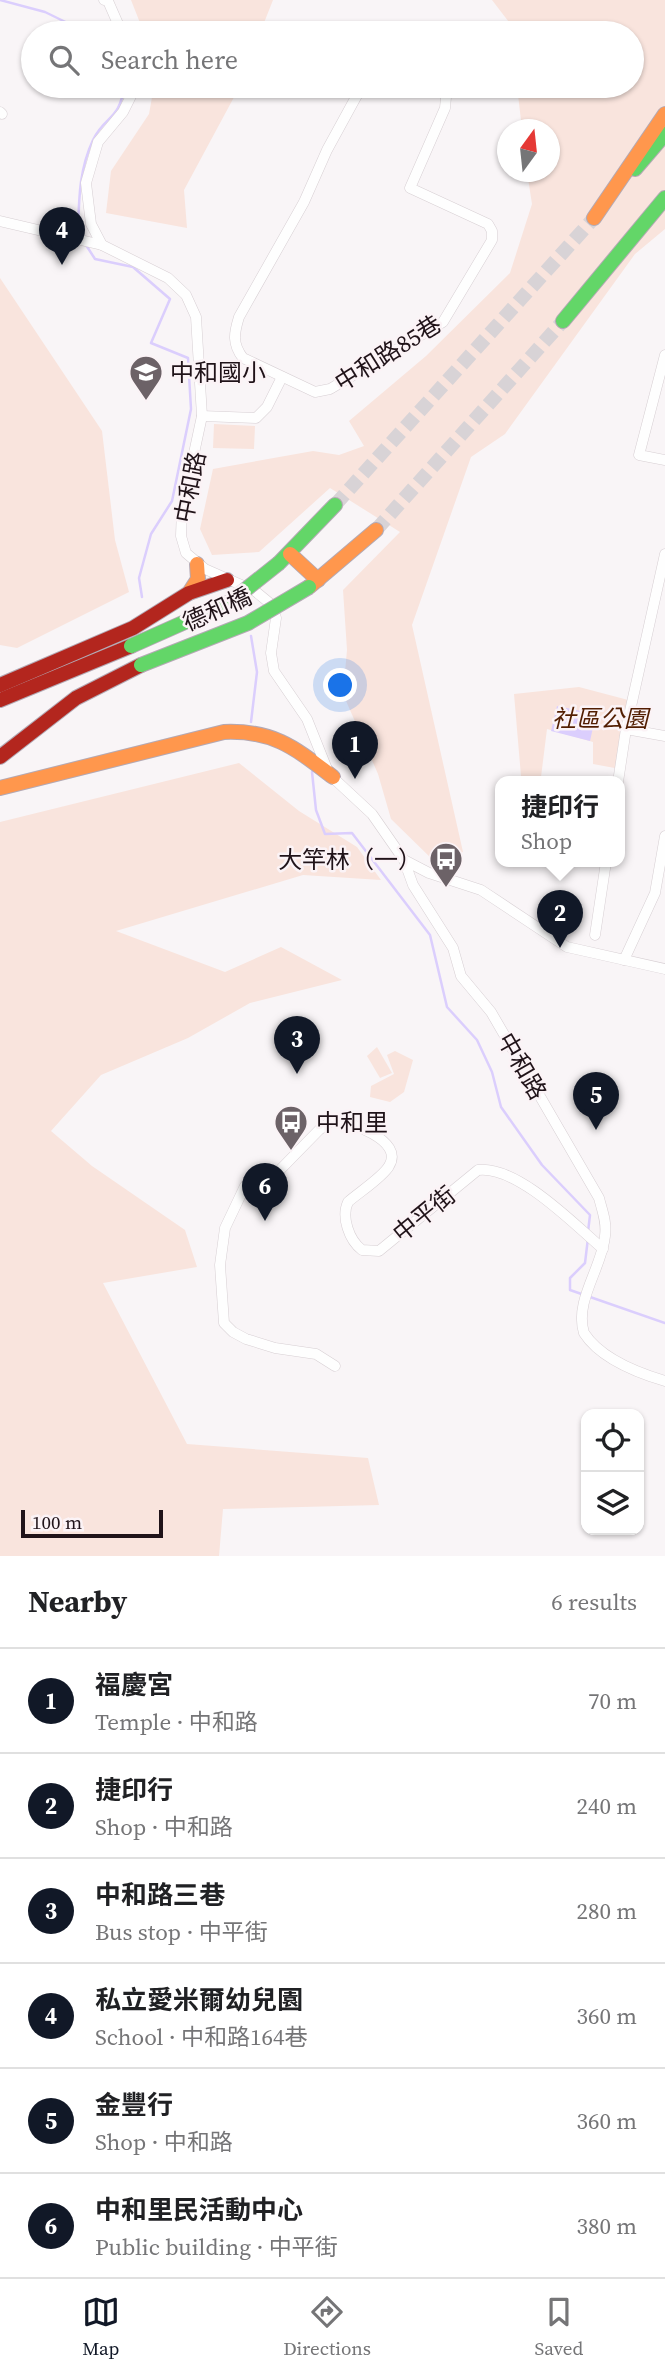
<!DOCTYPE html>
<meta charset="utf-8">
<style>
:root{--surface:#fff;--page:#f2f2f2;--text:#202124;--muted:#757577;--line:#e0e0e0;--accent:#111827}
body{margin:0;font-family:"Source Serif 4","Noto Sans TC",serif;background:var(--page);color:var(--text)}
.controls{position:absolute;right:21px;bottom:21px;display:grid;overflow:hidden;border-radius:14px;box-shadow:0 2px 5px #0004}
.controls button{width:63px;height:63px;display:grid;place-items:center;padding:0;border:0;border-bottom:2px solid var(--line);background:var(--surface);color:var(--text);font:35px sans-serif}
.compass{position:absolute;left:497px;top:119px;width:63px;height:63px;border-radius:50%;background:var(--surface);box-shadow:0 2px 5px #0004;rotate:15deg}
.scale{position:absolute;left:21px;bottom:18px;width:142px;box-sizing:border-box;padding-left:7px;border:4px solid #201319;border-top:0;font-size:19px;line-height:24px;white-space:nowrap;color:#201319;-webkit-text-stroke:5px #fbf3f6;paint-order:stroke}
.you{position:absolute;left:341px;top:686px;width:24px;height:24px;margin:-18px;border:5px solid #fff;border-radius:50%;background:#1a73e8;box-shadow:0 0 0 10px #1a73e833}
.badge{display:grid;place-items:center;width:46px;height:46px;border-radius:50%;background:var(--accent);color:#fff;font-size:23px;font-weight:700}
.pin{position:absolute;translate:-50% -58px;filter:drop-shadow(0 2px 4px #0008)}
.pin::after{content:'';position:absolute;top:37px;width:24px;height:21px;background:inherit;clip-path:polygon(0 0,100% 0,50% 100%)}
.popup{position:absolute;left:495px;top:776px;width:130px;height:91px;box-sizing:border-box;display:grid;place-content:center;border-radius:14px;background:var(--surface);filter:drop-shadow(0 2px 5px #0005);font-size:23px;white-space:nowrap;color:var(--muted)}
.popup b{font-size:26px;color:var(--text)}
.popup::after{content:'';position:absolute;left:50%;top:100%;margin-left:-14px;border:14px solid transparent;border-top-color:var(--surface)}
.list{margin:0;padding:0;list-style:none}
h2{display:flex;justify-content:space-between;align-items:center;height:91px;margin:0;padding:0 28px;font-size:30px}
h2 small{font-size:23px;font-weight:400;color:var(--muted)}
.list li{display:grid;grid-template-columns:46px 1fr auto;gap:21px;align-items:center;box-sizing:border-box;height:105px;padding:0 28px;border-top:2px solid var(--line)}
.list b{display:block;font-size:26px;white-space:nowrap}
.list p{margin:0;font-size:23px;white-space:nowrap;color:var(--muted)}
.list em{font-size:23px;font-style:normal;color:var(--muted)}
.icon{flex:none;width:38px;height:38px;fill:none;stroke:currentColor;stroke-width:2;stroke-linecap:round;stroke-linejoin:round}
.map{position:relative;flex:none;width:665px;height:1556px;overflow:hidden}
.search{position:absolute;background:var(--surface);box-shadow:0 2px 5px #0004;left:21px;right:21px;top:21px;height:77px;display:flex;align-items:center;gap:18px;box-sizing:border-box;padding:0 24px;border-radius:38px;color:var(--muted);font-size:26px}
.sheet{height:721px;background:var(--surface)}
nav{display:flex;justify-content:space-around;align-items:center;box-sizing:border-box;height:98px;border-top:2px solid var(--line);background:var(--surface);font-size:19px;color:var(--muted)}
nav a{display:grid;justify-items:center;gap:4px}
nav .on{color:var(--accent)}
.map>svg:first-child{display:block}
.green{fill:#f9e4dd}
.water{fill:#dbcefd}
.lines{fill:none;stroke-linecap:round;stroke-linejoin:round}
.stream{stroke:#dbcefd;stroke-width:2.5}
.primary-tunnel{stroke:#d8d3d6;stroke-width:14;stroke-dasharray:14 7;stroke-linecap:butt}
.street-casing{stroke:#d7cfd3;stroke-width:11}
.fast-casing{stroke:#b4a9b4;stroke-width:16}
.slow-casing{stroke:#b4a9b4;stroke-width:16}
.jam-casing{stroke:#b4a9b4;stroke-width:16}
.street{stroke:#fefefe;stroke-width:10}
.fast{stroke:#63d668;stroke-width:14}
.slow{stroke:#ff974d;stroke-width:14}
.jam{stroke:#b3261e;stroke-width:14}
.fast-bridge-casing{stroke:#b4a9b4;stroke-width:16;stroke-linecap:butt}
.fast-bridge{stroke:#63d668;stroke-width:14}
.labels{text-anchor:middle;dominant-baseline:central;stroke-width:5;stroke-linejoin:round;paint-order:stroke}
.street-label{font-size:24px;fill:#201319;stroke:#fbf3f6}
.poi-label{font-size:24px;fill:#201319;stroke:#fbf3f6;text-anchor:start}
.park-label{font-size:24px;font-style:italic;fill:#521e02;stroke:#fbf3f6}
</style>
<div class="map">
<svg width="665" height="1556" viewBox="0 0 665 1556">
<rect width="100%" height="100%" fill="#f9f5f7"/>
<g class="green">
<path d="M 131,0 L 273,0 L 260,33 L 144,33 Z"/>
<path d="M 492,0 L 665,0 L 665,229 L 635,254 L 505,434 L 471,457 L 412,625 L 463,852 L 435,862 L 391,819 L 378,774 L 343,694 L 347,650 L 343,590 L 400,532 L 330,488 L 259,552 L 212,555 L 200,529 L 213,469 L 313,451 L 339,455 L 364,446 L 349,421 L 426,356 L 510,273 L 532,204 L 527,172 L 550,172 L 550,130 L 522,129 L 517,86 L 632,86 L 632,33 L 513,33 L 512,26 Z"/>
<path d="M 154,86 L 240,86 L 184,190 L 187,228 L 106,213 L 111,171 L 149,114 Z"/>
<path d="M 0,278 L 102,431 L 115,540 L 129,592 L 17,648 L 0,645 Z"/>
<path d="M 214,424 L 255,426 L 254,449 L 213,448 Z"/>
<path d="M 579,687 L 632,701 L 620,769 L 593,764 L 593,742 L 547,729 L 541,777 L 521,776 L 514,694 Z"/>
<path d="M 239,763 L 299,811 L 357,847 L 381,880 L 303,875 L 116,931 L 225,972 L 281,947 L 342,980 L 250,1003 L 188,1038 L 101,1075 L 51,1131 L 92,1166 L 185,1230 L 197,1267 L 103,1283 L 187,1444 L 368,1458 L 379,1505 L 223,1509 L 219,1556 L 0,1556 L 0,822 Z"/>
<path d="M 377,1047 L 392,1073 L 380,1078 L 367,1056 Z"/>
<path d="M 395,1051 L 413,1060 L 404,1092 L 390,1102 L 370,1097 L 371,1086 L 394,1074 L 387,1055 Z"/>
</g>
<path class="water" d="M 557,706 L 596,714 L 590,741 L 551,731 Z"/>
<g class="lines">
<g class="stream">
<path d="M 0,0 L 45,12 L 88,33"/>
<path d="M 81,236 L 78,231 C 79,199 79,170 93,140 C 105,115 120,121 124,86"/>
<path d="M 86,245 L 95,259 L 133,267 L 170,299 L 151,343 L 188,358 L 191,409 L 172,501 L 151,534 L 139,578 L 142,597"/>
<path d="M 251,722 L 257,672 L 251,636"/>
<path d="M 312,772 L 316,810 L 325,834 L 352,833 L 430,935 L 447,1007 L 477,1040 L 492,1072 L 501,1107 L 542,1165 L 590,1215 L 588,1232"/>
<path d="M 588,1238 L 585,1263 L 570,1278 L 570,1290 L 665,1323"/>
</g>
<g class="primary-tunnel">
<path d="M 335,505 L 594,218"/>
<path d="M 376,530 L 563,321"/>
</g>
<defs>
<g id="street">
<path d="M 104,0 L 108,1 L 122,33"/>
<path d="M 136,86 L 123,112 L 98,142 L 86,183 L 91,224 L 102,245 L 168,278 L 186,295 L 196,317 L 202,416 L 182,509 L 181,536 L 186,553 L 205,569 L 255,591 L 272,605 L 276,618 L 271,653 L 274,671 L 307,719 L 329,774 L 372,814 L 404,860 L 429,873 L 481,890 L 567,947 L 665,969"/>
<path d="M 362,86 L 327,150 L 304,202 L 239,317 C 234,333 232,344 243,358 L 315,392 L 330,389 L 443,322 L 492,240 L 492,231 L 488,224 L 410,188 L 445,108 L 447,86"/>
<path d="M 0,112 L 2,114"/>
<path d="M 0,221 L 102,245"/>
<path d="M 665,355 L 639,455 L 665,460"/>
<path d="M 202,416 L 256,418 L 267,407 L 282,377"/>
<path d="M 626,729 L 665,736"/>
<path d="M 618,782 L 626,729 L 665,554"/>
<path d="M 404,860 L 413,885 L 453,948 L 461,976 L 491,1012 L 599,1198 C 602,1210 607,1222 605,1236 C 602,1268 574,1301 584,1333 C 600,1358 638,1373 665,1381"/>
<path d="M 595,935 L 606,862"/>
<path d="M 624,960 L 655,893 L 665,836"/>
<path d="M 335,1366 L 316,1354 L 275,1348 L 246,1339 L 233,1332 L 224,1323 L 220,1265 L 225,1228 L 245,1186 L 272,1178 L 319,1130 L 333,1120 C 349,1122 405,1140 389,1166 C 383,1177 358,1193 348,1202 C 341,1217 349,1240 362,1250 L 379,1251 L 478,1170 C 517,1165 575,1225 603,1249"/>
</g>
<g id="fast">
<path d="M 635,169 L 665,134"/>
<path d="M 563,321 L 665,198"/>
<path d="M 279,563 L 335,505"/>
</g>
<g id="slow">
<path d="M 594,218 L 665,114"/>
<path d="M 290,554 L 318,580"/>
<path d="M 309,587 L 376,530"/>
<path d="M 189,593 L 198,579 L 197,564"/>
<path d="M 0,788 L 224,732 C 274,730 295,748 333,777"/>
</g>
<g id="jam">
<path d="M 0,685 L 133,628 L 189,593 L 227,580"/>
<path d="M 0,700 L 131,646"/>
<path d="M 0,757 L 76,698 L 141,665"/>
</g>
</defs>
<use href="#street" class="street-casing"/>
<use href="#fast" class="fast-casing"/>
<use href="#slow" class="slow-casing"/>
<use href="#jam" class="jam-casing"/>
<use href="#street" class="street"/>
<use href="#fast" class="fast"/>
<use href="#slow" class="slow"/>
<use href="#jam" class="jam"/>
<defs>
<g id="fast-bridge">
<path d="M 131,646 L 230,602 L 279,563"/>
<path d="M 141,665 L 248,623 L 309,587"/>
</g>
</defs>
<use href="#fast-bridge" class="fast-bridge-casing"/>
<use href="#fast-bridge" class="fast-bridge"/>
</g>
<defs>
<symbol id="school-pin" viewBox="-11 -11 22 30"><path d="M0 17L-7.5 6A9.5 9.5 0 1 1 7.5 6Z" fill="#6c6267" stroke="#fbf3f6"/><path d="M0-5L7-2L0 1L-7-2ZM-4 1L0 2.5L4 1V4Q0 6-4 4Z" fill="#fff"/></symbol>
<symbol id="bus-pin" viewBox="-11 -11 22 30"><path d="M0 17L-7.5 6A9.5 9.5 0 1 1 7.5 6Z" fill="#6c6267" stroke="#fbf3f6"/><path d="M-5-6H5V4H4V6H2V4H-2V6H-4V4H-5ZM-3.5-4V0h7V-4ZM-3.5 1.2v1.5H-2V1.2ZM2 1.2v1.5H3.5V1.2Z" fill="#fff"/></symbol>
</defs>
<g fill-rule="evenodd">
<use href="#school-pin" x="127" y="353" width="38" height="52"/>
<use href="#bus-pin" x="427" y="840" width="38" height="52"/>
<use href="#bus-pin" x="272" y="1103" width="38" height="52"/>
</g>
<g class="labels">
<g class="street-label">
<text transform="translate(388 353) rotate(-32)">中和路85巷</text>
<text transform="translate(190 487) rotate(-79)">中和路</text>
<text transform="translate(217 609) rotate(-24)">德和橋</text>
<text transform="translate(522 1066) rotate(60)">中和路</text>
<text transform="translate(424 1214) rotate(-39)">中平街</text>
</g>
<g class="poi-label">
<text x="170" y="372">中和國小</text>
<text x="422" y="859" text-anchor="end">大竿林（一）</text>
<text x="316" y="1122">中和里</text>
</g>
<g class="park-label">
<text x="600" y="718">社區公園</text>
</g>
</g>
</svg>
<div class="controls">
<button><svg class="icon" aria-label="locate" viewBox="0 0 24 24"><circle cx="12" cy="12" r="6"/><path d="M12 2v4M12 18v4M2 12h4M18 12h4"/></svg></button>
<button><svg class="icon" aria-label="layers" viewBox="0 0 24 24"><path d="M12 4l9 5-9 5-9-5zM3 14l9 5 9-5"/></svg></button>
</div>
<svg class="compass" viewBox="-18 -18 36 36"><path d="M0-13l5 13h-10z" fill="#e53935"/><path d="M0 13l5-13h-10z" fill="#757577"/></svg>
<div class="scale">100 m</div>
<div class="you"></div>
<div class="pin badge" style="left:355px;top:779px">1</div>
<div class="pin badge" style="left:560px;top:948px">2</div>
<div class="popup"><b>捷印行</b>Shop</div>
<div class="pin badge" style="left:297px;top:1074px">3</div>
<div class="pin badge" style="left:62px;top:265px">4</div>
<div class="pin badge" style="left:596px;top:1130px">5</div>
<div class="pin badge" style="left:265px;top:1221px">6</div>
<div class="search"><svg class="icon" aria-label="search" viewBox="0 0 24 24"><circle cx="10" cy="10" r="6"/><path d="M15 15l6 6"/></svg>Search here</div>
</div>
<section class="sheet">
<h2>Nearby<small>6 results</small></h2>
<ul class="list">
<li><span class="badge">1</span><div><b>福慶宮</b><p>Temple · 中和路</p></div><em>70 m</em></li>
<li><span class="badge">2</span><div><b>捷印行</b><p>Shop · 中和路</p></div><em>240 m</em></li>
<li><span class="badge">3</span><div><b>中和路三巷</b><p>Bus stop · 中平街</p></div><em>280 m</em></li>
<li><span class="badge">4</span><div><b>私立愛米爾幼兒園</b><p>School · 中和路164巷</p></div><em>360 m</em></li>
<li><span class="badge">5</span><div><b>金豐行</b><p>Shop · 中和路</p></div><em>360 m</em></li>
<li><span class="badge">6</span><div><b>中和里民活動中心</b><p>Public building · 中平街</p></div><em>380 m</em></li>
</ul>
</section>
<nav>
<a class="on"><svg class="icon" aria-label="map" viewBox="0 0 24 24"><path d="M3 6l6-2 6 2 6-2v14l-6 2-6-2-6 2zM9 4v14M15 6v14"/></svg>Map</a>
<a><svg class="icon" aria-label="directions" viewBox="0 0 24 24"><path d="M12 3l9 9-9 9-9-9zM9 14v-3h6M13 9l2 2-2 2"/></svg>Directions</a>
<a><svg class="icon" aria-label="saved" viewBox="0 0 24 24"><path d="M7 4h10v16l-5-4-5 4z"/></svg>Saved</a>
</nav>
